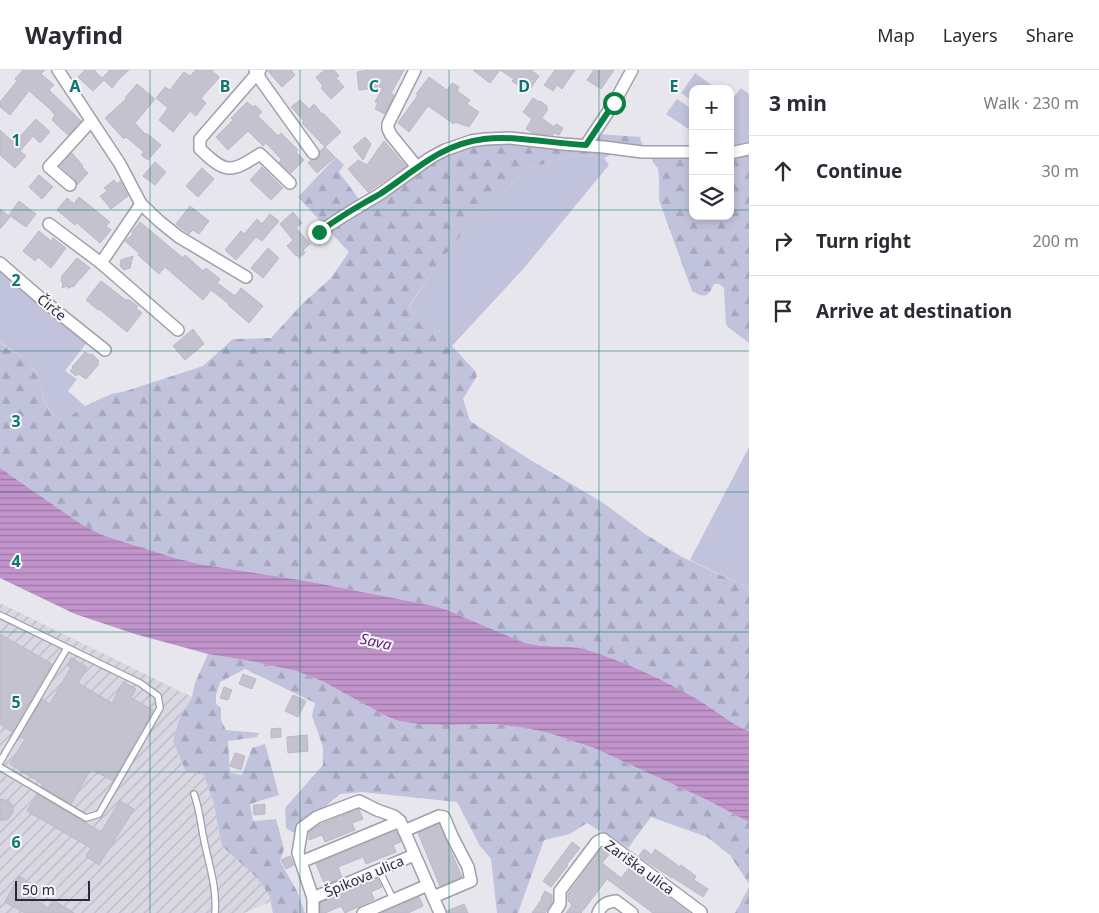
<!DOCTYPE html>
<meta charset="utf-8">
<style>
:root{--surface:#fff;--page:#f2f2f3;--text:#2b2b33;--muted:#7c7c81;--line:#e1e1e2}
body{margin:0;font-family:"Noto Sans",sans-serif;background:var(--page);color:var(--text)}
.controls{position:absolute;right:15px;top:15px;display:grid;overflow:hidden;border-radius:10px;box-shadow:0 2px 8px #0003}
.controls button{width:45px;height:45px;display:grid;place-items:center;padding:0;border:0;border-bottom:1px solid var(--line);background:var(--surface);color:var(--text);font:25px sans-serif}
.scale{position:absolute;left:15px;bottom:12px;width:75px;box-sizing:border-box;padding-left:5px;border:2px solid #2f263d;border-top:0;font-size:14px;line-height:18px;white-space:nowrap;color:#2f263d;-webkit-text-stroke:4px #f6f6fa;paint-order:stroke}
.stop{position:absolute;width:15px;height:15px;margin:-11px;border:4px solid #0b8043;border-radius:50%;background:#fff}
.stop.end{background:#0b8043;border-color:#fff;box-shadow:0 1px 5px #0008}
.list{margin:0;padding:0;list-style:none}
h2{display:flex;justify-content:space-between;align-items:center;height:65px;margin:0;padding:0 20px;font-size:21px}
h2 small{font-size:16px;font-weight:400;color:var(--muted)}
.list li{display:grid;grid-template-columns:32px 1fr auto;gap:15px;align-items:center;box-sizing:border-box;height:70px;padding:0 20px;border-top:1px solid var(--line)}
.list b{display:block;font-size:19px;white-space:nowrap}
.list em{font-size:16px;font-style:normal;color:var(--muted)}
.icon{flex:none;width:28px;height:28px;fill:none;stroke:currentColor;stroke-width:2;stroke-linecap:round;stroke-linejoin:round}
.map{position:relative;flex:none;width:749px;height:843px;overflow:hidden}
header{display:flex;align-items:center;gap:30px;box-sizing:border-box;height:70px;padding:0 25px;background:var(--surface);border-bottom:1px solid var(--line)}
header strong{font-size:24px}
nav{display:flex;gap:28px;margin-inline-start:auto;font-size:18px}
main{display:flex}
aside{flex:1;background:var(--surface)}
.map>svg:first-child{display:block}
.industrial{fill:url(#industrial-furrows)}
.green{fill:#c1c3dc}
.forest{fill:url(#forest-firs)}
.water{fill:url(#water-rules)}
.building{fill:#c4c2ce;stroke:#bcb8c6}
.lines{fill:none;stroke-linecap:round;stroke-linejoin:round}
.service-casing{stroke:#a19daa;stroke-width:8}
.minor-casing{stroke:#a19daa;stroke-width:14}
.service{stroke:#fff;stroke-width:5.5}
.minor{stroke:#fff;stroke-width:11}
.route{stroke:#0b8043;stroke-width:6}
.grid{fill:none;stroke:#0f766e;stroke-width:1;stroke-opacity:0.55}
.labels{text-anchor:middle;dominant-baseline:central;stroke-width:4;stroke-linejoin:round;paint-order:stroke}
.street-label{font-size:14px;fill:#2f263d;stroke:#f6f6fa}
.water-label{font-size:15px;font-style:italic;fill:#652674;stroke:#f6f6fa}
.grid-label{font-size:16px;text-anchor:middle;font-weight:bold;fill:#0f766e;stroke:#f6f6fa;stroke-width:4;stroke-linejoin:round;paint-order:stroke}
</style>
<header>
<strong>Wayfind</strong>
<nav><a>Map</a><a>Layers</a><a>Share</a></nav>
</header>
<main>
<div class="map">
<svg width="749" height="843" viewBox="0 0 749 843">
<defs>
<pattern id="industrial-furrows" width="10" height="10" patternUnits="userSpaceOnUse" patternTransform="scale(1.25)"><rect width="10" height="10" fill="#d9d7e1"/><path d="M-1 1l2-2M0 10L10 0M9 11l2-2" fill="none" stroke="#bbb8c2"/></pattern>
<pattern id="forest-firs" width="22" height="20" patternUnits="userSpaceOnUse" patternTransform="scale(1.25)"><rect width="22" height="20" fill="#c1c3dc"/><path d="M5 1l3.5 6h-7zM16 11l3.5 6h-7z" fill="#a6a7be"/></pattern>
<pattern id="water-rules" width="6" height="5" patternUnits="userSpaceOnUse" patternTransform="scale(1.25)"><rect width="6" height="5" fill="#c194cc"/><path d="M0 2.5h6" fill="none" stroke="#9d79a7"/></pattern>
</defs>
<rect width="100%" height="100%" fill="#e7e6ed"/>
<path class="industrial" d="M 0,533 L 192,627 L 179,650 L 173,671 L 186,702 L 203,704 L 213,730 L 222,776 L 257,808 L 269,825 L 270,832 L 244,843 L 0,843 Z"/>
<g class="green">
<path d="M 695,3 L 717,19 L 693,19 L 693,31 L 681,23 Z"/>
<path d="M 741,18 L 749,24 L 749,77 L 730,80 L 730,32 Z"/>
<path d="M 677,29 L 693,40 L 693,62 L 666,44 Z"/>
<path d="M 574,85 L 604,88 L 609,95 L 524,198 L 452,276 L 440,263 L 410,240 L 409,237 L 434,200 L 470,154 L 502,123 L 530,98 Z"/>
<path d="M 0,197 L 88,271 L 65,301 L 77,309 L 68,321 L 85,336 L 64,350 C 43,343 45,327 39,309 C 36,303 32,297 29,292 C 23,284 8,280 0,271 Z"/>
<path d="M 749,377 L 749,518 L 690,490 Z"/>
</g>
<g class="forest">
<path d="M 597,64 L 641,67 L 640,69 L 645,79 L 610,85 L 604,88 L 574,85 L 530,98 L 502,123 L 470,154 L 434,200 L 409,236 L 410,240 L 440,263 L 476,302 L 477,306 L 463,329 L 470,351 L 532,391 L 602,432 L 645,464 L 682,487 L 749,518 L 749,661 C 730,654 712,637 693,627 C 659,607 622,591 585,579 C 565,575 544,578 525,573 L 447,540 L 434,536 L 312,512 L 199,494 L 175,488 L 102,465 L 81,454 L 0,398 L 0,271 L 4,276 L 27,289 L 43,315 L 41,317 C 45,333 46,344 64,350 L 85,336 L 111,324 L 126,321 L 203,296 L 233,269 L 271,268 L 304,232 L 330,209 L 349,182 L 298,127 L 336,87 L 344,95 L 339,102 L 367,140 L 433,91 L 444,85 L 487,71 L 583,76 Z"/>
<path d="M 749,81 L 749,273 L 728,257 L 726,254 L 724,218 L 719,214 L 714,214 C 708,228 704,228 692,221 L 659,130 L 659,109 L 658,99 L 650,86 L 693,86 L 693,146 L 730,146 L 730,86 Z"/>
<path d="M 208,584 L 251,591 L 296,601 L 322,611 L 388,647 L 399,651 L 419,654 L 444,655 L 495,654 L 526,658 L 549,663 L 594,678 L 707,730 L 749,752 L 749,814 L 730,785 L 707,767 L 651,747 L 628,778 L 587,753 L 570,764 L 544,770 L 518,843 L 497,843 L 491,789 L 480,776 L 457,732 L 362,722 L 340,724 L 294,763 L 286,758 L 285,738 L 323,695 L 323,677 L 312,646 L 315,633 L 245,599 L 220,612 L 216,625 L 216,634 L 221,638 L 221,650 L 226,660 L 259,663 L 257,667 L 228,671 L 230,703 L 242,705 L 252,678 L 265,674 L 279,725 L 250,734 L 253,751 L 276,749 L 284,779 L 280,791 L 297,821 L 305,843 L 273,843 L 269,825 L 257,808 L 222,776 L 213,730 L 203,704 L 186,702 L 173,671 L 179,650 L 192,627 L 195,613 Z"/>
<path d="M 749,817 L 749,843 L 735,843 Z"/>
</g>
<path class="water" d="M 0,398 L 81,454 L 102,465 L 175,488 L 199,494 L 312,512 L 434,536 L 447,540 L 525,573 C 544,578 565,575 585,579 C 622,591 659,607 693,627 C 712,637 730,654 749,661 L 749,752 L 707,730 L 594,678 L 549,663 L 526,658 L 495,654 L 444,655 L 419,654 L 399,651 L 388,647 L 322,611 L 296,601 L 251,591 L 208,584 L 135,564 L 75,544 L 0,508 Z"/>
<g class="building">
<path d="M 23,0 L 45,0 L 41,4 L 54,15 L 49,20 L 81,51 L 68,65 L 52,50 L 55,45 L 49,38 L 29,21 L 10,45 L 0,37 L 0,32 L 17,11 L 15,9 Z"/>
<path d="M 85,0 L 94,0 L 102,8 L 110,0 L 129,0 L 118,10 L 112,18 L 104,10 L 93,21 L 78,7 Z"/>
<path d="M 196,0 L 211,0 L 218,6 L 219,8 L 201,28 L 206,33 L 196,46 L 190,41 L 173,62 L 159,50 L 168,38 L 156,28 L 165,17 L 170,20 L 184,2 L 190,6 Z"/>
<path d="M 267,0 L 291,0 L 295,5 L 282,17 Z"/>
<path d="M 325,0 L 334,0 L 339,6 L 336,8 L 344,17 L 331,29 L 321,18 L 323,16 L 316,7 Z"/>
<path d="M 369,0 L 404,0 L 391,23 L 394,25 L 385,44 L 375,39 L 378,33 L 375,32 L 383,17 L 359,20 L 357,2 Z"/>
<path d="M 473,0 L 531,0 L 539,6 L 528,22 L 512,11 L 514,9 L 500,0 L 490,13 Z"/>
<path d="M 555,0 L 575,0 L 562,19 L 557,15 L 553,21 L 544,15 Z"/>
<path d="M 594,0 L 614,0 L 601,19 L 587,10 Z"/>
<path d="M 429,7 L 447,20 L 452,13 L 459,17 L 457,21 L 470,30 L 467,34 L 479,42 L 469,57 L 455,52 L 454,54 L 428,36 L 409,62 L 398,53 L 418,25 L 416,24 Z"/>
<path d="M 137,14 L 155,29 L 135,53 L 145,64 L 146,63 L 161,75 L 148,90 L 141,85 L 144,82 L 126,67 L 124,69 L 105,48 L 126,29 L 125,28 Z"/>
<path d="M 533,28 L 539,32 L 540,31 L 547,36 L 547,38 L 548,39 L 542,48 L 554,57 L 556,54 L 563,58 L 559,65 L 554,63 L 553,65 L 532,63 L 526,59 L 532,49 L 523,42 Z"/>
<path d="M 300,30 L 309,39 L 314,34 L 322,44 L 323,43 L 341,62 L 325,77 L 335,87 L 317,103 L 308,93 L 311,90 L 314,90 L 318,89 L 320,86 L 320,81 L 325,77 L 302,53 L 304,51 L 291,37 Z"/>
<path d="M 247,32 L 253,37 L 255,35 L 262,42 L 258,46 L 278,66 L 281,63 L 298,80 L 296,82 L 304,90 L 291,103 L 279,92 L 282,90 L 266,73 L 263,76 L 248,61 L 228,80 L 216,67 L 233,50 L 231,48 Z"/>
<path d="M 36,49 L 50,62 L 40,73 L 33,66 L 20,81 L 26,86 L 15,98 L 0,85 L 0,60 L 12,71 L 14,68 L 16,71 Z"/>
<path d="M 365,67 L 371,74 L 363,90 L 353,77 Z"/>
<path d="M 384,71 L 406,96 L 368,122 L 348,99 L 358,90 L 367,95 Z"/>
<path d="M 72,83 L 83,96 L 82,97 L 88,103 L 77,115 L 75,109 L 60,96 Z"/>
<path d="M 155,92 L 166,102 L 155,115 L 143,106 Z"/>
<path d="M 262,97 L 283,118 L 271,130 L 250,110 Z"/>
<path d="M 202,98 L 214,109 L 198,127 L 186,116 Z"/>
<path d="M 39,105 L 53,117 L 42,129 L 29,117 Z"/>
<path d="M 114,110 L 117,114 L 120,111 L 128,126 L 111,139 L 100,126 L 107,121 L 104,118 Z"/>
<path d="M 79,127 L 110,152 L 106,156 L 111,160 L 100,173 L 77,153 L 75,155 L 57,140 L 67,128 L 74,134 Z"/>
<path d="M 19,131 L 36,144 L 26,157 L 9,145 Z"/>
<path d="M 190,136 L 209,151 L 199,164 L 193,160 L 189,164 L 176,154 Z"/>
<path d="M 0,139 L 10,147 L 0,159 Z"/>
<path d="M 293,142 L 302,153 L 296,158 L 310,174 L 303,180 L 305,183 L 299,188 L 297,185 L 296,186 L 287,176 L 293,170 L 280,154 Z"/>
<path d="M 270,144 L 279,151 L 262,171 L 256,167 L 236,190 L 225,180 L 241,161 L 244,164 L 257,149 L 262,154 Z"/>
<path d="M 140,152 L 183,188 L 185,185 L 203,201 L 206,198 L 220,209 L 217,213 L 235,226 L 241,218 L 263,236 L 249,253 L 228,235 L 229,234 L 211,220 L 203,230 L 165,197 L 159,204 L 138,185 L 140,184 L 125,171 L 131,166 L 133,163 L 132,162 Z"/>
<path d="M 39,161 L 51,171 L 53,168 L 66,178 L 51,198 L 38,187 L 35,191 L 23,181 Z"/>
<path d="M 268,178 L 279,188 L 263,208 L 251,198 Z"/>
<path d="M 133,186 L 130,198 L 124,200 L 120,196 L 121,190 Z"/>
<path d="M 77,188 L 90,198 L 73,217 L 72,216 L 70,218 L 68,218 L 67,216 L 62,218 L 63,213 L 62,212 L 61,210 L 62,208 L 61,207 Z"/>
<path d="M 101,211 L 127,231 L 128,229 L 132,232 L 138,236 L 136,238 L 142,243 L 127,262 L 99,239 L 98,240 L 86,230 Z"/>
<path d="M 193,259 L 204,274 L 185,290 L 173,276 Z"/>
<path d="M 85,282 L 90,285 L 92,284 L 99,291 L 97,292 L 99,294 L 86,309 L 78,304 L 76,306 L 70,301 L 73,298 L 72,297 Z"/>
<path d="M 0,564 L 52,594 L 12,662 L 0,654 Z"/>
<path d="M 71,588 L 87,597 L 78,613 L 112,633 L 123,612 L 136,619 L 131,628 L 153,640 L 113,711 L 91,699 L 71,734 L 41,716 L 43,714 L 10,694 L 25,669 L 20,666 L 42,629 L 50,634 L 71,597 L 67,595 Z"/>
<path d="M 243,604 L 256,609 L 252,619 L 239,614 Z"/>
<path d="M 224,617 L 232,620 L 228,630 L 220,628 Z"/>
<path d="M 293,625 L 306,631 L 298,647 L 285,641 Z"/>
<path d="M 281,658 L 281,667 L 271,668 L 271,659 Z"/>
<path d="M 307,665 L 308,681 L 288,683 L 287,667 Z"/>
<path d="M 235,683 L 245,686 L 241,700 L 230,696 Z"/>
<path d="M 37,724 L 101,762 L 120,731 L 134,739 L 99,795 L 86,786 L 91,778 L 27,741 Z"/>
<path d="M 0,729 L 9,731 L 13,736 L 13,743 L 8,749 L 5,750 L 0,750 Z"/>
<path d="M 265,734 L 265,744 L 254,745 L 253,735 Z"/>
<path d="M 359,739 L 363,749 L 352,753 L 355,760 L 325,772 L 322,765 L 309,770 L 309,762 L 321,754 Z"/>
<path d="M 439,754 L 462,807 L 440,816 L 418,763 Z"/>
<path d="M 396,761 L 401,772 L 393,775 L 396,782 L 366,794 L 363,787 L 338,797 L 342,807 L 325,815 L 316,794 Z"/>
<path d="M 572,772 L 580,778 L 567,794 L 568,795 L 551,817 L 543,811 Z"/>
<path d="M 602,778 L 610,783 L 602,793 L 621,808 L 629,798 L 689,843 L 653,843 L 607,809 L 581,843 L 566,843 L 572,835 L 568,831 L 568,824 Z"/>
<path d="M 644,779 L 652,785 L 655,779 L 680,797 L 681,795 L 696,806 L 694,810 L 708,819 L 703,827 L 672,807 L 672,808 L 655,797 L 639,786 Z"/>
<path d="M 290,786 L 294,795 L 286,799 L 281,790 Z"/>
<path d="M 19,806 L 40,819 L 34,829 L 48,838 L 53,830 L 74,843 L 25,843 L 5,832 Z"/>
<path d="M 378,809 L 382,817 L 371,822 L 374,829 L 345,843 L 341,836 L 325,843 L 320,843 L 320,833 Z"/>
<path d="M 545,821 L 552,825 L 552,832 L 545,843 L 532,843 L 542,829 L 541,828 Z"/>
<path d="M 419,827 L 423,836 L 408,843 L 382,843 Z"/>
<path d="M 464,834 L 468,843 L 447,843 L 447,841 Z"/>
</g>
<g class="lines">
<defs>
<g id="service">
<path d="M 0,545 L 140,613 L 158,626 L 160,638 L 99,744 L 86,748 L 0,697"/>
<path d="M 0,692 L 67,578"/>
<path d="M 194,724 C 196,730 198,736 199,743 C 201,752 202,761 204,770 C 209,796 217,816 215,843"/>
<path d="M 379,800 L 393,829"/>
</g>
<g id="minor">
<path d="M 58,0 L 120,94 L 141,134 L 159,151 L 179,167 L 246,207"/>
<path d="M 255,0 L 258,2 L 260,9 L 313,83"/>
<path d="M 260,0 L 200,69 L 200,79 C 226,104 231,103 260,84 L 290,113"/>
<path d="M 415,0 L 388,54 L 388,59 L 391,65 L 417,97"/>
<path d="M 586,75 L 614,33 L 632,0"/>
<path d="M 730,83 L 749,79"/>
<path d="M 70,115 L 49,97 L 91,51"/>
<path d="M 49,154 L 101,193 L 178,260"/>
<path d="M 319,162 L 345,145 L 380,124 L 430,88 L 445,80 L 471,71 L 485,69 L 510,68 L 563,74 L 604,77 L 642,82 L 693,82"/>
<path d="M 0,193 L 45,232 L 105,280"/>
<path d="M 101,193 L 141,134"/>
<path d="M 404,761 L 439,746 L 444,747 L 452,766 L 468,797 L 471,811 L 433,827"/>
<path d="M 301,792 L 400,751"/>
<path d="M 313,828 L 414,785"/>
<path d="M 313,843 L 313,828 L 298,783 L 302,758 L 317,747 L 359,731 L 377,740 L 394,746 L 400,751 L 440,843"/>
<path d="M 363,843 L 428,815"/>
<path d="M 554,843 L 560,834 L 560,821 L 597,772 L 603,769 L 701,842 L 700,843"/>
<path d="M 598,843 C 602,834 607,832 616,831 L 632,843"/>
</g>
</defs>
<use href="#service" class="service-casing"/>
<use href="#minor" class="minor-casing"/>
<use href="#service" class="service"/>
<use href="#minor" class="minor"/>
</g>
<g class="lines">
<path class="route" d="M 319,162 C 333,152 348,142 364,133 C 369,130 375,127 380,124 C 415,101 441,74 484,69 C 516,65 554,74 586,75 L 614,33"/>
</g>
<path class="grid" d="M 150,0 L 150,843M 300,0 L 300,843M 449,0 L 449,843M 599,0 L 599,843M 0,140 L 693,140M 730,140 L 749,140M 0,281 L 749,281M 0,422 L 749,422M 0,562 L 749,562M 0,702 L 749,702"/>
<g class="labels">
<g class="street-label">
<text transform="translate(52 237) rotate(39)">Čirče</text>
<text transform="translate(640 797) rotate(36)">Zariška ulica</text>
<text transform="translate(364 806) rotate(-23)">Špikova ulica</text>
</g>
<g class="water-label">
<text transform="translate(376 571) rotate(12)">Sava</text>
</g>
</g>
<g class="grid-label">
<text x="75" y="22">A</text>
<text x="225" y="22">B</text>
<text x="374" y="22">C</text>
<text x="524" y="22">D</text>
<text x="674" y="22">E</text>
<text x="16" y="76">1</text>
<text x="16" y="216">2</text>
<text x="16" y="357">3</text>
<text x="16" y="497">4</text>
<text x="16" y="638">5</text>
<text x="16" y="778">6</text>
</g>
</svg>
<div class="controls">
<button>+</button>
<button>−</button>
<button><svg class="icon" aria-label="layers" viewBox="0 0 24 24"><path d="M12 4l9 5-9 5-9-5zM3 14l9 5 9-5"/></svg></button>
</div>
<div class="scale">50 m</div>
<div class="stop" style="left:614px;top:33px"></div>
<div class="stop end" style="left:319px;top:162px"></div>
</div>
<aside>
<h2>3 min<small>Walk · 230 m</small></h2>
<ul class="list">
<li><svg class="icon" aria-label="ahead" viewBox="0 0 24 24"><path d="M12 20V5M6 11l6-6 6 6"/></svg><div><b>Continue</b></div><em>30 m</em></li>
<li><svg class="icon" aria-label="right" viewBox="0 0 24 24"><path d="M7 20v-9h11M14 6l5 5-5 5"/></svg><div><b>Turn right</b></div><em>200 m</em></li>
<li><svg class="icon" aria-label="arrive" viewBox="0 0 24 24"><path d="M6 21V4h12l-3 4 3 4H6"/></svg><div><b>Arrive at destination</b></div></li>
</ul>
</aside>
</main>
